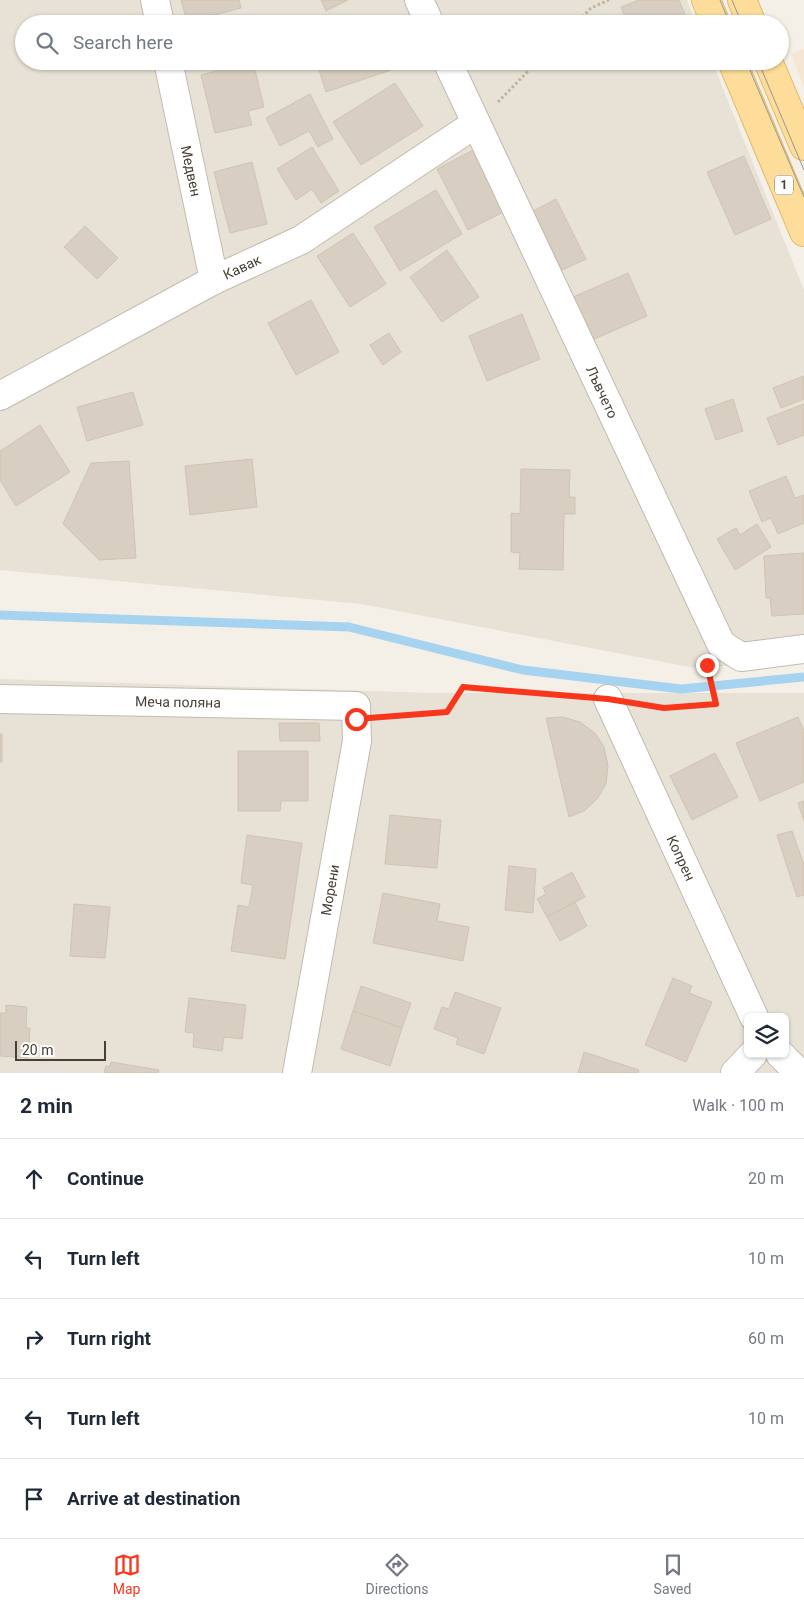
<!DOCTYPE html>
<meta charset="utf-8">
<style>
:root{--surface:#fff;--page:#f6f6f7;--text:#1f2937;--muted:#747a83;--line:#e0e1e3;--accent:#f7361c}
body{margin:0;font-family:Roboto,sans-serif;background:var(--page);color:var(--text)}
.controls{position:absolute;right:15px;bottom:15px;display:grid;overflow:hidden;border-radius:8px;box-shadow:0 1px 4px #0004}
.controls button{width:45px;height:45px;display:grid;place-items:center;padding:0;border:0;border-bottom:1px solid var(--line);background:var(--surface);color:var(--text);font:25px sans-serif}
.scale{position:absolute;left:15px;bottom:12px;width:91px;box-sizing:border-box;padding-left:5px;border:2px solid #474037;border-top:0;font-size:14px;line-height:18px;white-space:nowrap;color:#474037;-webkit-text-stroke:4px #fff;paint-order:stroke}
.stop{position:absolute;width:15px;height:15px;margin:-11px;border:4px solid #f7361c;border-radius:50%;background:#fff}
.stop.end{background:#f7361c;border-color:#fff;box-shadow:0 1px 5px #0008}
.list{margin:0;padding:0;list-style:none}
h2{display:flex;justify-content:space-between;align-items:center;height:65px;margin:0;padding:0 20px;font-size:21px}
h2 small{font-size:16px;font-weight:400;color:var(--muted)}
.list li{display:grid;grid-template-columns:32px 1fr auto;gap:15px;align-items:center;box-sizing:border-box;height:80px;padding:0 20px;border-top:1px solid var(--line)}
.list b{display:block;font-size:19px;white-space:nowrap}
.list em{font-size:16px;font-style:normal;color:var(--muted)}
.icon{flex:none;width:28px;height:28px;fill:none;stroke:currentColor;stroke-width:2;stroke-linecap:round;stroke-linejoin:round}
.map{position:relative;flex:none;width:804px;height:1073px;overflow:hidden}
.search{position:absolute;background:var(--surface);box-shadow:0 1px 4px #0004;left:15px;right:15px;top:15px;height:55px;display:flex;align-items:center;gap:12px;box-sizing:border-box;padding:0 18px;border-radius:28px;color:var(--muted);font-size:19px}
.sheet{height:465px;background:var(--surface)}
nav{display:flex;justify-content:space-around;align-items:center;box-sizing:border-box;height:70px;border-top:1px solid var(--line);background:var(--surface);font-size:14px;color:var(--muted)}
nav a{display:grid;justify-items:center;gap:2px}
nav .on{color:var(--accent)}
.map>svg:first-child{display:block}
.residential{fill:#e8e2d6;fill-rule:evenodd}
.commercial{fill:#f5e6d4}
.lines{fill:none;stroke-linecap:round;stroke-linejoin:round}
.stream{stroke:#a6d4f0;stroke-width:9}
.building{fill:#d8cec1;stroke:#d0c3b1}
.minor-casing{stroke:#c2baae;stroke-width:30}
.major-casing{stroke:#e2b968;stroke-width:30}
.path{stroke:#c1b39c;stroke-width:3;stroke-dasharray:2.5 2.5;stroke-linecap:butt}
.minor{stroke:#fff;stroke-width:28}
.major{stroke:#fddd99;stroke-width:28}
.tram{stroke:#979797;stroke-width:1}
.route{stroke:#f7361c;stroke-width:6}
.labels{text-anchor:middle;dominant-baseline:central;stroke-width:5;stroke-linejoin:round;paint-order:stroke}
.shield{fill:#fff;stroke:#7e7973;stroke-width:1}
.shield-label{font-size:12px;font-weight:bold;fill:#474037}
.street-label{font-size:14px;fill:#474037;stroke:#fff}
</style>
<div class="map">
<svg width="804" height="1073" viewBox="0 0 804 1073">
<rect width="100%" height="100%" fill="#f4f0e8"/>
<g class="residential">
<path d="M 0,0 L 687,0 L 696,24 L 24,24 L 24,61 L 712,61 L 804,290 L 804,660 L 695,668 L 361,604 L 0,570 Z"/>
<path d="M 0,679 L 434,693 L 804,693 L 804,1073 L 0,1073 ZM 748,1017 L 785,1017 L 785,1054 L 748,1054 Z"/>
</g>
<path class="commercial" d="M 804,48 L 804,87 L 791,54 Z"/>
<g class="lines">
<path class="stream" d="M 0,615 L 349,627 L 523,670 L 681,689 L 804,677"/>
</g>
<g class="building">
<path d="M 181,0 L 239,0 L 241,8 L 187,22 Z"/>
<path d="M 321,0 L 348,0 L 326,11 Z"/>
<path d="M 639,0 L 679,0 L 689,24 L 628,24 L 621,7 Z"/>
<path d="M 373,17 L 376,24 L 353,24 Z"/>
<path d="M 316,61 L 388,61 L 391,70 L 326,92 Z"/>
<path d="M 253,62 L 264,107 L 248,111 L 252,125 L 215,133 L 201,75 Z"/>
<path d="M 395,83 L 423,126 L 361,165 L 333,122 Z"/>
<path d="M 310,94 L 333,139 L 318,147 L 309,131 L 280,146 L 266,118 Z"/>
<path d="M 312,147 L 339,191 L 321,203 L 312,189 L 296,200 L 277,169 Z"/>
<path d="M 477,148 L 509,209 L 468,230 L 437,169 Z"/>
<path d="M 744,156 L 771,219 L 735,235 L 707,172 Z"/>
<path d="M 252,162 L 267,224 L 230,233 L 214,172 Z"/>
<path d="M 436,190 L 462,234 L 400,271 L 374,227 Z"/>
<path d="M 556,199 L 586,259 L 562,270 L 533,211 Z"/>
<path d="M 85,226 L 118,258 L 97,279 L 64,247 Z"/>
<path d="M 353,233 L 386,284 L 350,307 L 317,256 Z"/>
<path d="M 447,250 L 479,297 L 442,322 L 410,277 Z"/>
<path d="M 628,273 L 647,316 L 592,340 L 573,297 Z"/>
<path d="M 311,300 L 339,352 L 296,375 L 268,323 Z"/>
<path d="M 522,314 L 540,359 L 487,381 L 469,336 Z"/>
<path d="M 389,333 L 401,352 L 383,365 L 370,345 Z"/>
<path d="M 804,376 L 804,399 L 781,408 L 773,388 Z"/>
<path d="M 133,392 L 143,425 L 87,441 L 77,407 Z"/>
<path d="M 733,399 L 743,431 L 716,440 L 705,409 Z"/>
<path d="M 804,404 L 804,435 L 778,445 L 767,418 Z"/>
<path d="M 40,425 L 70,472 L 16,506 L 0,480 L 0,451 Z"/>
<path d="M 252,459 L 257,507 L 190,515 L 185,466 Z"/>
<path d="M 129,461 L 136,558 L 99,560 L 63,524 L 91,463 Z"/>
<path d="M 521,469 L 570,470 L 569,497 L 575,497 L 575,514 L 564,514 L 563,570 L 519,569 L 520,553 L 511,552 L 511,513 L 520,514 Z"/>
<path d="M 786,476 L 795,498 L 804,495 L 804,523 L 778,534 L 771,518 L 762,522 L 749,491 Z"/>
<path d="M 757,524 L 771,547 L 735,570 L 717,539 L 736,528 L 740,535 Z"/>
<path d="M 804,553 L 804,614 L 772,616 L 770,598 L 766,598 L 764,556 Z"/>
<path d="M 563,717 L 580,722 L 595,733 L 604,747 L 608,766 L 606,784 L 597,799 L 584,811 L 569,817 L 546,718 Z"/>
<path d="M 798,717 L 804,731 L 804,782 L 760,801 L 736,743 Z"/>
<path d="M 279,723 L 319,723 L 320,741 L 280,741 Z"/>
<rect x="0" y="734" width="2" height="28"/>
<path d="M 238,751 L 308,751 L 308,801 L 281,801 L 280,811 L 238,811 Z"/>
<path d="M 715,753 L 738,797 L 692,820 L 670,776 Z"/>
<path d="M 804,801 L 804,821 L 798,803 Z"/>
<path d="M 390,815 L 441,820 L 437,868 L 385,864 Z"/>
<path d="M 792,831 L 804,865 L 804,895 L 797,897 L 777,835 Z"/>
<path d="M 247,835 L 302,843 L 285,959 L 231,951 L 238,905 L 249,907 L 253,885 L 241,883 Z"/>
<path d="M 509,866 L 536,869 L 533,913 L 505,910 Z"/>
<path d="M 572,872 L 585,897 L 547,917 L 537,899 L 546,894 L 543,888 Z"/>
<path d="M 383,893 L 440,904 L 437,921 L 469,927 L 463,961 L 373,943 Z"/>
<path d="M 575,902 L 587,926 L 560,941 L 547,917 Z"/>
<path d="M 74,904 L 110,907 L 105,958 L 70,956 Z"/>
<path d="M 673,978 L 692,986 L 689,993 L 712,1002 L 686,1062 L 645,1045 Z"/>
<path d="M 361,986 L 411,1003 L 402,1028 L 353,1011 Z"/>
<path d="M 455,992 L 501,1008 L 484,1054 L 456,1044 L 458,1038 L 434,1029 L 442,1007 L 449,1009 Z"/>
<path d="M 189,998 L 246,1005 L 242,1039 L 224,1037 L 222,1051 L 193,1047 L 194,1033 L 185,1032 Z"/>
<path d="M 6,1005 L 27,1007 L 26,1028 L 30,1028 L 28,1058 L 0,1056 L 0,1013 L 6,1013 Z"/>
<path d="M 353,1011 L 402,1028 L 390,1066 L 341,1049 Z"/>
<path d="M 584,1052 L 639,1070 L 638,1073 L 578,1073 Z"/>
<path d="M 111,1062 L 159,1070 L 158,1073 L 104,1073 L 106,1066 L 110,1067 Z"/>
</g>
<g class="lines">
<defs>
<g id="minor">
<path d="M 155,0 L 160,24"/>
<path d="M 419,0 L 430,24"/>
<path d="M 168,61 L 214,280"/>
<path d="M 447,61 L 721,644 L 741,657 L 804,649"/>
<path d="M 0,396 L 214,280 L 301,240 L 475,124"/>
<path d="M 0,699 L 356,706 L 357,741 L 297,1073"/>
<path d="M 608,699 L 754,1017"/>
<path d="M 780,1054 L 799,1073"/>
<path d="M 735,1073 L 753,1054"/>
</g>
<g id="major">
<path d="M 706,0 L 716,24"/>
<path d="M 742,0 L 752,24"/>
<path d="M 732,61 L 804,232"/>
<path d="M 768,61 L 804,146"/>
</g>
</defs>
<use href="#minor" class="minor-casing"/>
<use href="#major" class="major-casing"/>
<g class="path">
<path d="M 575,24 L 591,8 L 609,0"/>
<path d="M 498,102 L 538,61"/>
<path d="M 642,704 L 665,708 L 716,705 L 709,671"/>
<path d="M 385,717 L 447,713 L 463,687 L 579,697"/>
</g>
<use href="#minor" class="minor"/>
<use href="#major" class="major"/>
<g class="tram">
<path d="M 720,0 L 730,24"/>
<path d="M 732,0 L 742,24"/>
<path d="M 746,61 L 804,197"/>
<path d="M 758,61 L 804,170"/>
</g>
</g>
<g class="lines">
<path class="route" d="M 356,719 L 447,712 L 463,687 L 608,699 L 664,708 L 716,704 L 707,665"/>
</g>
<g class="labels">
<rect class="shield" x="775" y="175.5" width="18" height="19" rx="4"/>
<g class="shield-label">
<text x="784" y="185">1</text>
</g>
<g class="street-label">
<text transform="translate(191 171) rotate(78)">Медвен</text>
<text transform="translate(242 267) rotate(-25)">Кавак</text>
<text transform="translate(602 392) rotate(65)">Лъвчето</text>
<text transform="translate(178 702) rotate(1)">Меча поляна</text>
<text transform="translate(681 858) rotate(65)">Копрен</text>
<text transform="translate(330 890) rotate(-80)">Морени</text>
</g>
</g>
</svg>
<div class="controls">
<button><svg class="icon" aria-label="layers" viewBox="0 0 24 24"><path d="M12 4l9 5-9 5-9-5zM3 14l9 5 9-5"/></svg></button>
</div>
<div class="scale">20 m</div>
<div class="stop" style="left:356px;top:719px"></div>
<div class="stop end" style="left:707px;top:665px"></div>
<div class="search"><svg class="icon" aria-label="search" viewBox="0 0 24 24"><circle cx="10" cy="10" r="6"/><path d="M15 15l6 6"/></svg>Search here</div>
</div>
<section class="sheet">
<h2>2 min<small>Walk · 100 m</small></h2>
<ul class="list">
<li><svg class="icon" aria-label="ahead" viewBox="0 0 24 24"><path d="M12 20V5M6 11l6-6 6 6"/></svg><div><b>Continue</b></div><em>20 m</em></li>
<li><svg class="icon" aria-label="left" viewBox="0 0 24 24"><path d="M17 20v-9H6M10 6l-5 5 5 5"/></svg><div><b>Turn left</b></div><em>10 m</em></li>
<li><svg class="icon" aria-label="right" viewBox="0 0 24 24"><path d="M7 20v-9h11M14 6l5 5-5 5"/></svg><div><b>Turn right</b></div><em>60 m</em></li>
<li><svg class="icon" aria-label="left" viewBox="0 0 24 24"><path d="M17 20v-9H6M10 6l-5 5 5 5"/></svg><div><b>Turn left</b></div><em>10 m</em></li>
<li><svg class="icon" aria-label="arrive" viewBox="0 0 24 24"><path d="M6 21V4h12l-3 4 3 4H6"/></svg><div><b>Arrive at destination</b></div></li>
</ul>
</section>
<nav>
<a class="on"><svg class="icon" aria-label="map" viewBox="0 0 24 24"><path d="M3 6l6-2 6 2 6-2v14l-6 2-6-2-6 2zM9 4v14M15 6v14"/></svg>Map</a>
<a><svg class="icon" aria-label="directions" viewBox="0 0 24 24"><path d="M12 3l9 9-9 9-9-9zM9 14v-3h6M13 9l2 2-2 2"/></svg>Directions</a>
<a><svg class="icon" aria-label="saved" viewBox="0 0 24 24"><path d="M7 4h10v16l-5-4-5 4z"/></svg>Saved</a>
</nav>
